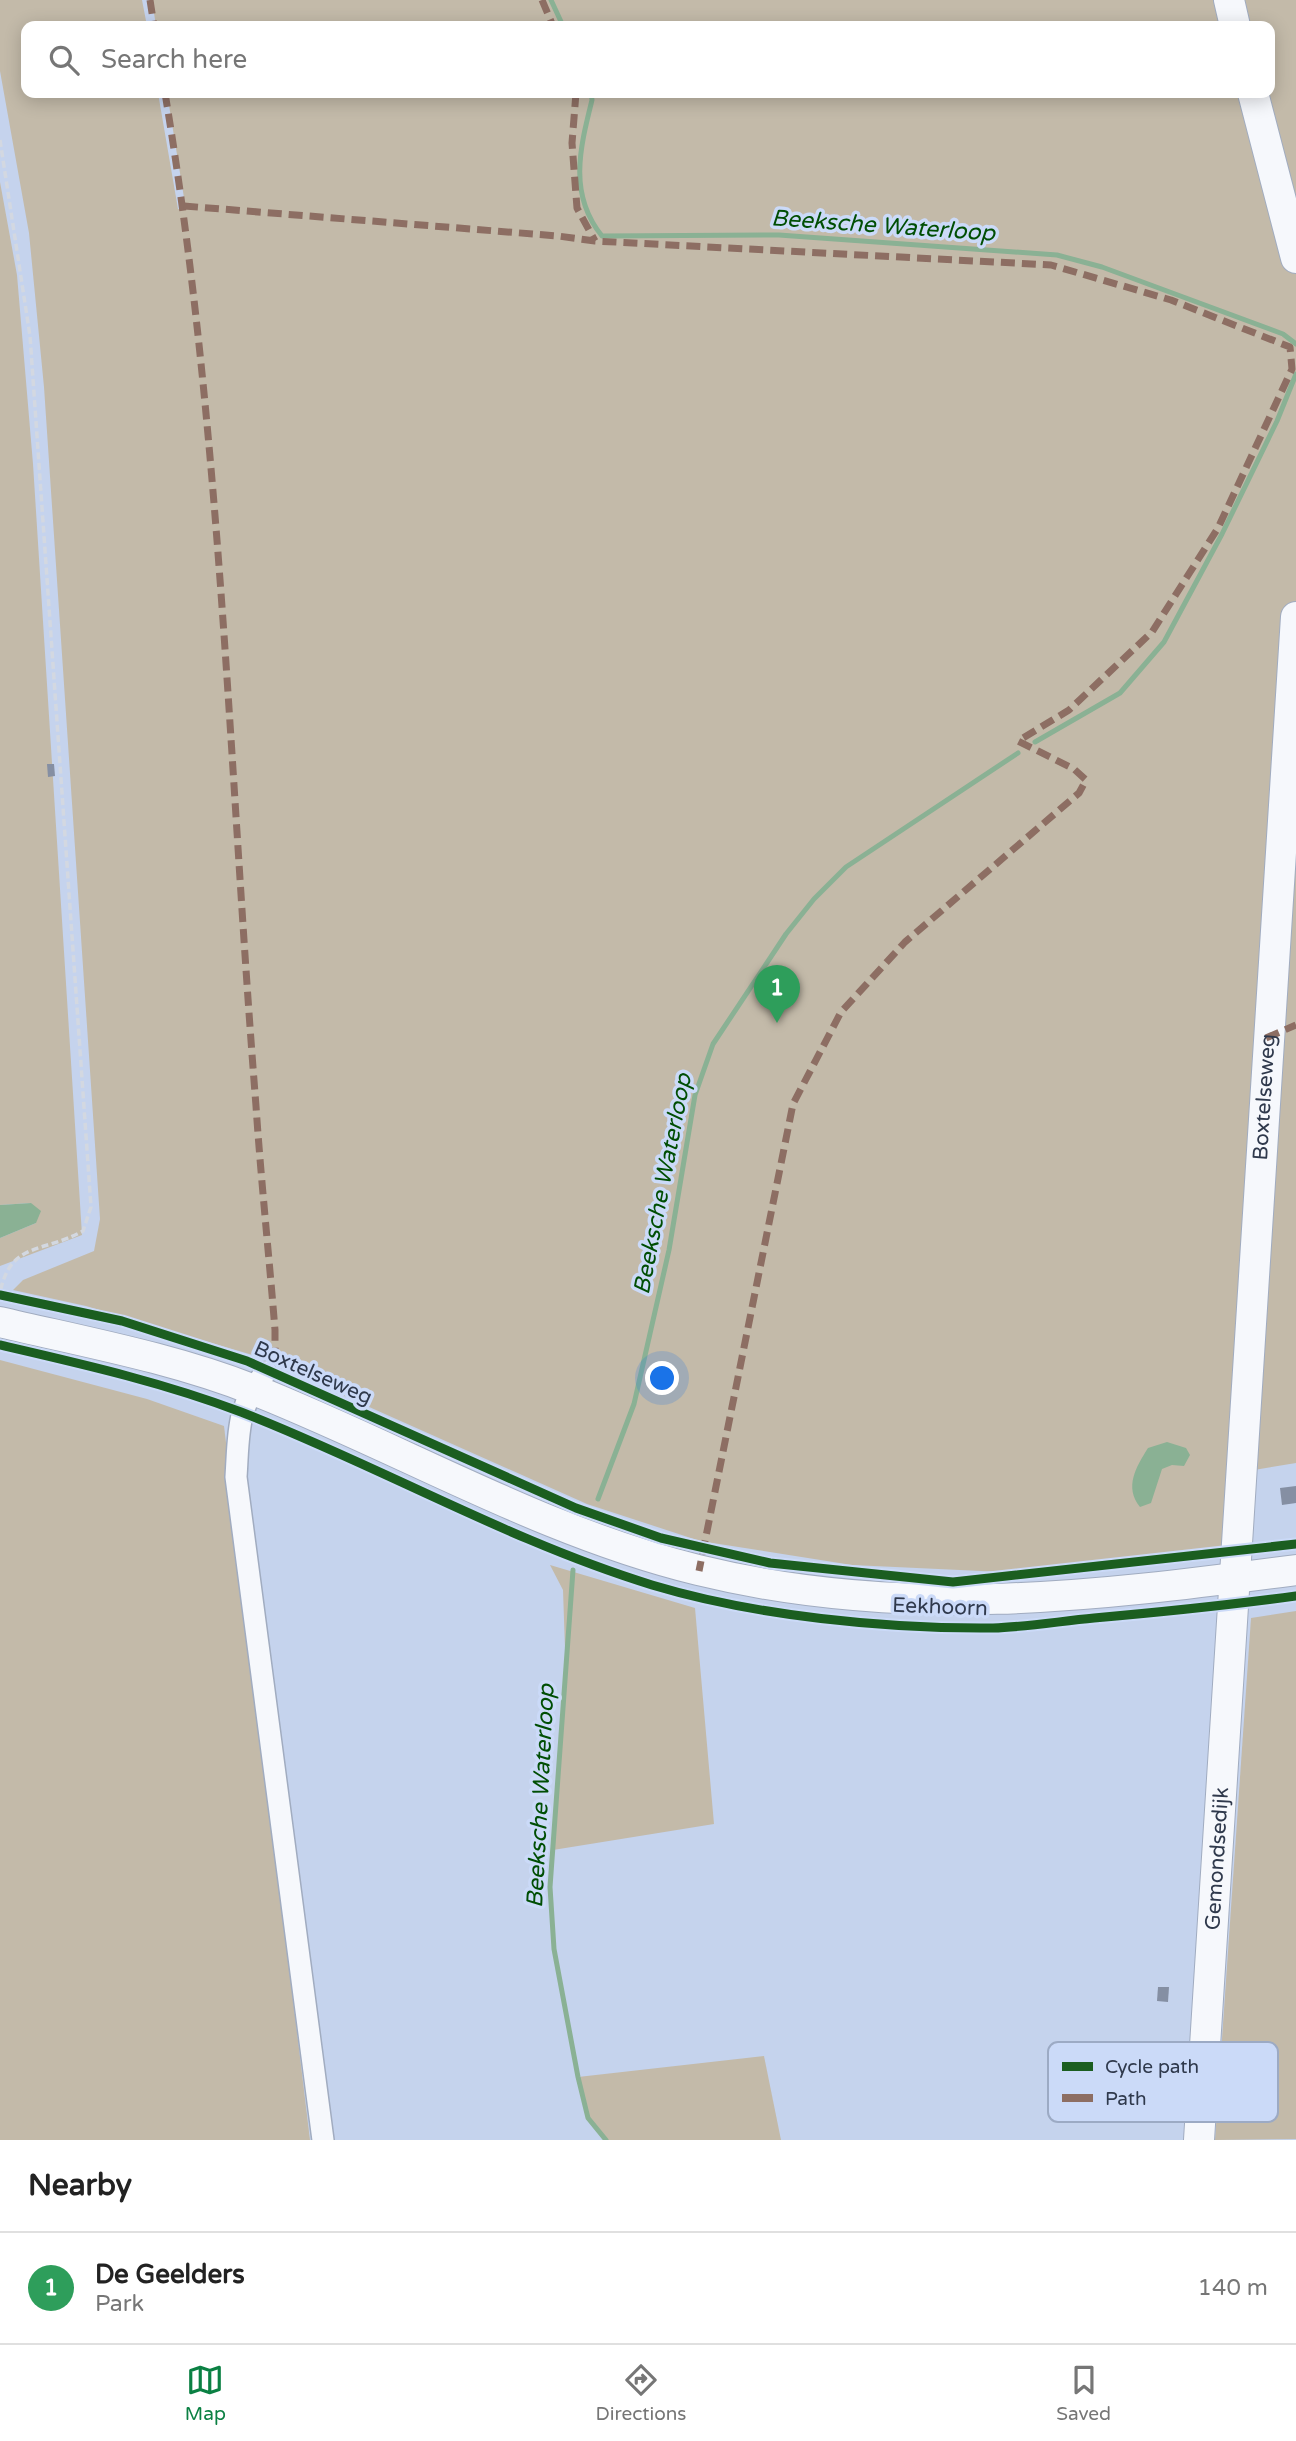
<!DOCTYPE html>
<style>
:root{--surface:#fff;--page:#f2f2f2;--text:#222;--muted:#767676;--line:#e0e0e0;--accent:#0b8043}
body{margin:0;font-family:"Varela Round",sans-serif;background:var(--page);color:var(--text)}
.you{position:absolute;left:663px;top:1379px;width:24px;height:24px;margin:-18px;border:5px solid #fff;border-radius:50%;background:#1a73e8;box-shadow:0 0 0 10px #1a73e833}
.badge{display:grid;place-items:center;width:46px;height:46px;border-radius:50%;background:var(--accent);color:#fff;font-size:23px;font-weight:700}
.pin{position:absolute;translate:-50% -58px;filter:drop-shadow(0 2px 4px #0008)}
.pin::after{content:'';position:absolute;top:37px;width:24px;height:21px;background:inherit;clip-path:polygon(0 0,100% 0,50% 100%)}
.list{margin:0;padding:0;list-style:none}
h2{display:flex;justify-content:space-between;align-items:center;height:91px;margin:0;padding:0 28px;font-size:30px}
h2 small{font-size:23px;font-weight:400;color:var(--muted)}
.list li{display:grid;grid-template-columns:46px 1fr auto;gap:21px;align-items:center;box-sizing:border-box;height:112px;padding:0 28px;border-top:2px solid var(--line)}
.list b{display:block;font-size:26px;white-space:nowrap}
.list p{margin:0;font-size:23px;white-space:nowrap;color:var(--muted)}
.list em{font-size:23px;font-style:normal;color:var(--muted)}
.icon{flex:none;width:38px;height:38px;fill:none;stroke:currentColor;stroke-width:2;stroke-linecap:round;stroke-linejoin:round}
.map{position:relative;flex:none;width:1296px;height:2140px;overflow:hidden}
.search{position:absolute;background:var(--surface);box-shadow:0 4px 18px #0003;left:21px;right:21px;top:21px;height:77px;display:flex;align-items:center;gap:18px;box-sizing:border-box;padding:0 24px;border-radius:14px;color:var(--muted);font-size:26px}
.sheet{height:203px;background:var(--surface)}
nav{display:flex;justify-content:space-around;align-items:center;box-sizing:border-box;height:98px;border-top:2px solid var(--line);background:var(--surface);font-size:19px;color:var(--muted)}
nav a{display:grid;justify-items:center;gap:4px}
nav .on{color:var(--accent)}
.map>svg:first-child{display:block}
.green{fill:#c3baa9}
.water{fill:#8ab194}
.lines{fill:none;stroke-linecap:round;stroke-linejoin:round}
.stream{stroke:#8ab194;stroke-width:5}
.building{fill:#858fa3}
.street-casing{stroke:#a1acc0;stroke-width:24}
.secondary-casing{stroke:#a1acc0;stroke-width:32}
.path{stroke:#d3d8e1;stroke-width:3.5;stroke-dasharray:7 3.5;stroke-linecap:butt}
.street{stroke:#f6f8fc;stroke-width:21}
.secondary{stroke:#f6f8fc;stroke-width:30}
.quiet{stroke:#8d6e63;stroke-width:7;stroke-dasharray:14 7;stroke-linecap:butt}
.cycleway-casing{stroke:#cbdaf8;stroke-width:13}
.cycleway{stroke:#1b5e20;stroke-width:9}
.labels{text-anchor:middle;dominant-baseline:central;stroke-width:7;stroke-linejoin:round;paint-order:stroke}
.street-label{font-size:21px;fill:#2f394c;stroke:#cbdaf8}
.water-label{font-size:23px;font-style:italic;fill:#004e04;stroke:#cbdaf8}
.key{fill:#cbdaf8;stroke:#9caac4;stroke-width:2}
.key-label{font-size:19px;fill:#2f394c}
</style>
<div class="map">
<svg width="1296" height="2140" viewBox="0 0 1296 2140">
<rect width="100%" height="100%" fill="#c5d3ed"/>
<g class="green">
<path d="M 0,0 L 142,0 L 147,26 L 26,26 L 26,93 L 158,93 L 178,209 L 186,210 L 167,93 L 1270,93 L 1270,26 L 156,26 L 152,0 L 1296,0 L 1296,1463 L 1248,1471 L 1231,1546 L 1003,1572 L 852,1565 L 700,1541 L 587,1504 L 275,1365 L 276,1362 L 86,1306 L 13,1290 L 23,1280 L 94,1251 L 100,1219 L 44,387 L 29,233 L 0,71 Z"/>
<path d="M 0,182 L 17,275 L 33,464 L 82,1235 L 0,1266 L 0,1238 L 36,1223 L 31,1203 L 0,1205 Z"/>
<path d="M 0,1360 L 147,1399 L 224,1426 L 310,2140 L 0,2140 Z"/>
<path d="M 550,1565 L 695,1608 L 714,1824 L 553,1850 L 566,1678 L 563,1590 Z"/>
<path d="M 1296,1611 L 1296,2139 L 1215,2140 L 1251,1618 Z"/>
<path d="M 764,2056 L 781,2140 L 605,2140 L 588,2118 L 578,2077 Z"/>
</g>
<g class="water">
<path d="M 31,1203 L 41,1211 L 36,1223 L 0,1238 L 0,1205 Z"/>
<path d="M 1167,1442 L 1186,1448 L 1190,1455 L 1184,1466 L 1172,1465 L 1162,1469 L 1151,1503 L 1140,1507 C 1124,1487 1136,1467 1148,1448 Z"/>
</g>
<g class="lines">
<g class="stream">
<path d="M 551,0 L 563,26"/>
<path d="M 591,93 L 592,100 C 580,148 568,194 602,236 L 779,235 L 1057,255 L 1102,267 L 1283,334 L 1296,344"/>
<path d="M 1035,742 L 1120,693 L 1164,642 L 1222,534 L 1277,421 L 1296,374"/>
<path d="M 598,1499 L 634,1404 L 669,1250 L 695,1095 L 713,1044 L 786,934 L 814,899 L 846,867 L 1018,753"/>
<path d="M 573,1570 L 550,1887 L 554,1949 L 578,2077 L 588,2118 L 606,2140"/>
</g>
</g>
<g class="building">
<path d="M 47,764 L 54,764 L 55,776 L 48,777 Z"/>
<path d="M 1296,1486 L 1296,1503 L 1282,1505 L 1280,1488 Z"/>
<path d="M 1158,1987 L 1169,1987 L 1168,2002 L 1157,2001 Z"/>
</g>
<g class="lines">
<defs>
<path id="street" d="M 266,1372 C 236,1407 239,1432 236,1477 L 323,2140"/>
<g id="secondary">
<path d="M 1229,0 L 1235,26"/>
<path d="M 1253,93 L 1296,258"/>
<path d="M 0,1322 C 85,1342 173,1358 254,1390 C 403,1449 542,1532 698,1570 C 902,1620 1092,1597 1296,1570"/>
<path id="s1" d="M 1199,2140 C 1232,1632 1260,1124 1296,617"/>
</g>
</defs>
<use href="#street" class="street-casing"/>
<use href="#secondary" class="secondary-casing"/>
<path class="path" d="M 0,140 L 30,336 L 91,1207 L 83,1231 C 44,1253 10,1241 0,1293"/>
<use href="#street" class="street"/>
<use href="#secondary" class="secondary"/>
<g class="quiet">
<path d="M 150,0 L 154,26"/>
<path d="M 542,0 L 553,26"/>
<path d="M 165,93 C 221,428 229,767 256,1106 C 261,1180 269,1255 275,1330 L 275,1350 L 266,1372"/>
<path d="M 576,93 L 572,143 L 577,208 L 595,241"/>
<path d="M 184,206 L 558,236 L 595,241 L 1051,265 L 1171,300 L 1290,347 L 1292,369 L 1218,528 L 1152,632 L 1069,710 L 1018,741 L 1074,769 L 1086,780 L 1079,793 L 905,942 L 841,1012 L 793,1104 L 699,1571"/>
<path d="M 1266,1038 L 1296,1025"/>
</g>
<defs>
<g id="cycleway">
<path d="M 0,1295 L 122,1321 L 247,1361 L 576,1508 L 661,1538 L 770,1563 L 953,1582 L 1296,1544"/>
<path d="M 0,1345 C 82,1364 162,1382 241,1412 C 380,1466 509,1541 652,1585 C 755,1616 886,1629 993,1628 C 1027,1627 1061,1621 1094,1618 C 1162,1612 1229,1605 1296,1596"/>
</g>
</defs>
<use href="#cycleway" class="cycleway-casing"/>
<use href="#cycleway" class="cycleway"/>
</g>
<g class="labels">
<g class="street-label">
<text stroke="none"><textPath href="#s1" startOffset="1045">Boxtelseweg</textPath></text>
<text transform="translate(313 1373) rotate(24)">Boxtelseweg</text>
<text transform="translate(940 1607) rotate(2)">Eekhoorn</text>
<text stroke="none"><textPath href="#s1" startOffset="282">Gemondsedijk</textPath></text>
</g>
<g class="water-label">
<text transform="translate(883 226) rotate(4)">Beeksche Waterloop</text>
<text transform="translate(663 1184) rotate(-79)">Beeksche Waterloop</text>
<text transform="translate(541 1796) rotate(-87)">Beeksche Waterloop</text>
</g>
</g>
<rect x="1048" y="2042" width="230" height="80" rx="10" class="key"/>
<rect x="1062" y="2062" width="31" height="9" fill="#1b5e20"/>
<rect x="1062" y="2094" width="31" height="8" fill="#8d6e63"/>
<g class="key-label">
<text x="1105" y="2073">Cycle path</text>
<text x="1105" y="2105">Path</text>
</g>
</svg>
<div class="you"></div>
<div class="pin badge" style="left:777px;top:1023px;background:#2e9e5b">1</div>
<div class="search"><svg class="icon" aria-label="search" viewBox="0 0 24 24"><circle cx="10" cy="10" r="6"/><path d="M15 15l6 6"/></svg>Search here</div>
</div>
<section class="sheet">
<h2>Nearby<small></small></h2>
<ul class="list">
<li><span class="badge" style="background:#2e9e5b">1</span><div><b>De Geelders</b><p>Park</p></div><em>140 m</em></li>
</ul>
</section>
<nav>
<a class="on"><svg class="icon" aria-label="map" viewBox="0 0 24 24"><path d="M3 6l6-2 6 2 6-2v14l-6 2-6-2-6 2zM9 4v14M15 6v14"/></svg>Map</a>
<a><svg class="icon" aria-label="directions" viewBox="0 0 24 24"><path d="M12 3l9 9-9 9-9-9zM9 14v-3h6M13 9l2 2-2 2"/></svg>Directions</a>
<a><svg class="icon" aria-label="saved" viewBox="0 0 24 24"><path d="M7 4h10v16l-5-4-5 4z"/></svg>Saved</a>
</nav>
